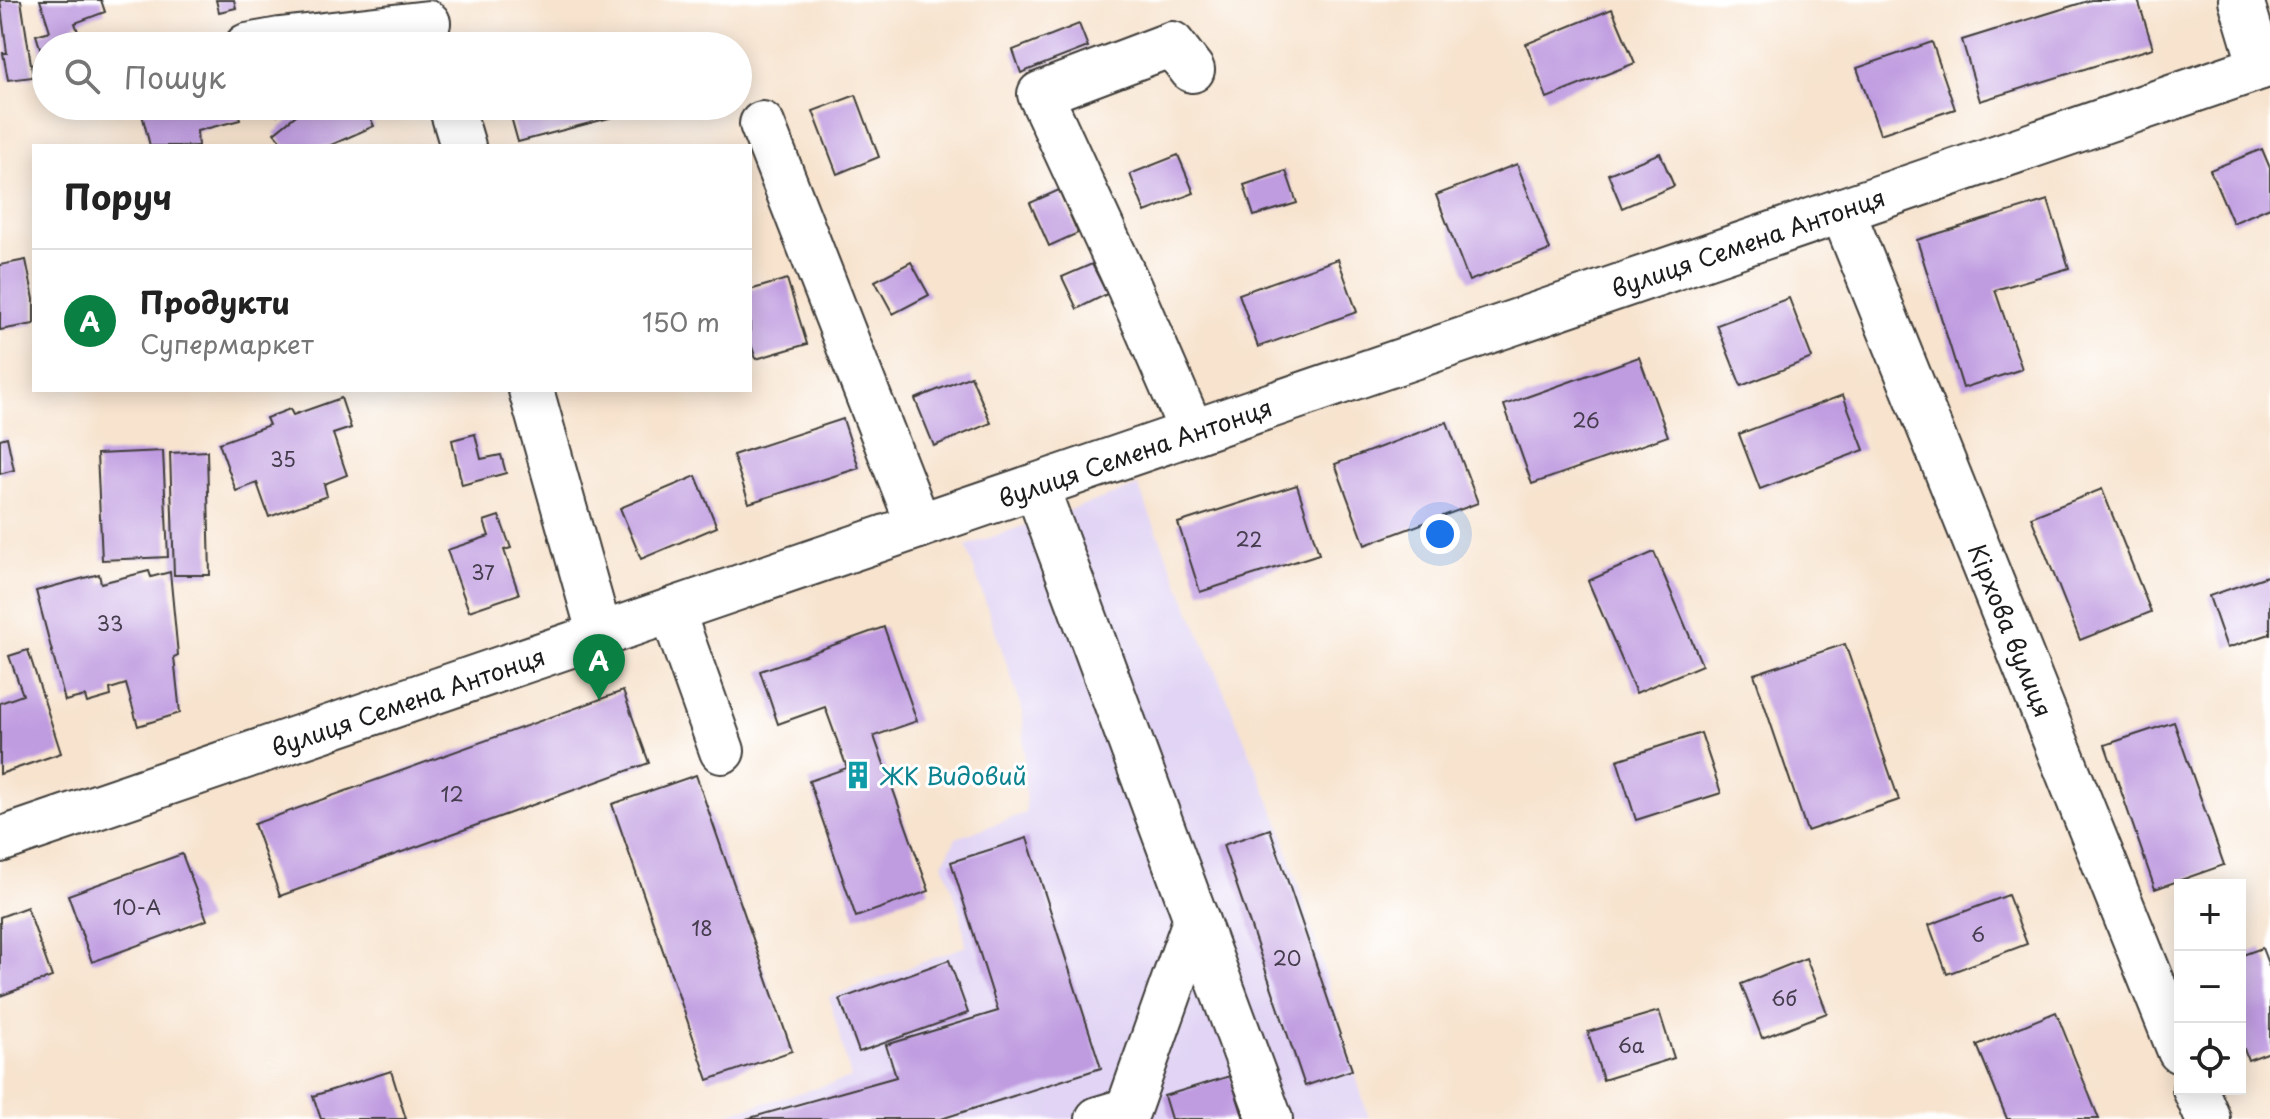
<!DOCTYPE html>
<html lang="uk">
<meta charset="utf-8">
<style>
:root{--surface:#fff;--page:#f2f2f2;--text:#222;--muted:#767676;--line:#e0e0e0;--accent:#0b8043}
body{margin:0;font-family:"Playpen Sans",sans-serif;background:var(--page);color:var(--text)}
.controls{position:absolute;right:24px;bottom:24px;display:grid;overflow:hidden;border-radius:0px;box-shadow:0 4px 20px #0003}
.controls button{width:72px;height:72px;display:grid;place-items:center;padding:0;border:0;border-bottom:2px solid var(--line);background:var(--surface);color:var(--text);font:40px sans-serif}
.you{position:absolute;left:1440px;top:534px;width:28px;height:28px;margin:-20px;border:6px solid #fff;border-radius:50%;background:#1a73e8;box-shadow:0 0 0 12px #1a73e833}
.badge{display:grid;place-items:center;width:52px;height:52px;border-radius:50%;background:var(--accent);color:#fff;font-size:26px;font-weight:700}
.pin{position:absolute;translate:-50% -66px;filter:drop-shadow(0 2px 4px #0008)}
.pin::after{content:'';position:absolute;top:42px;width:28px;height:24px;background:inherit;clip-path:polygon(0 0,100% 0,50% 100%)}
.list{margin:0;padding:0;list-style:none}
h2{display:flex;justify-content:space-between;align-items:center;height:104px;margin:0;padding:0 32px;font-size:34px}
h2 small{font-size:26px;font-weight:400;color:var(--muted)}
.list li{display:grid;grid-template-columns:52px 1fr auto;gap:24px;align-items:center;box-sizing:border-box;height:144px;padding:0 32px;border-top:2px solid var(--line)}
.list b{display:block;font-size:30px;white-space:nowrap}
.list p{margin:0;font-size:26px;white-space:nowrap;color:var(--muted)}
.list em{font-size:26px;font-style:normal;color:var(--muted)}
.icon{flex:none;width:44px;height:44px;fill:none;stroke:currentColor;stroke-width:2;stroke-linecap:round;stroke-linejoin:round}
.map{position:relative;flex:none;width:2270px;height:1119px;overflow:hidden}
.search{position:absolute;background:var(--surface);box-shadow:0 4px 20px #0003;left:32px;top:32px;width:720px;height:88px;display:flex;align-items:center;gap:20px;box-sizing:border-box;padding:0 28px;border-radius:44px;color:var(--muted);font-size:30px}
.panel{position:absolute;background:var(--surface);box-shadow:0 4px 20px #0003;left:32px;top:144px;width:720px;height:248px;border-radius:0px}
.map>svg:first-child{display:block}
.built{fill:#e1d4f4}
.building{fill:#bf9be0}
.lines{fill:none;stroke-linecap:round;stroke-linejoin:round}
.minor-casing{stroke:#3d3a37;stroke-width:48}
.minor{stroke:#fff;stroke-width:44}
.labels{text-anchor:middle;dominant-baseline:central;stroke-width:6;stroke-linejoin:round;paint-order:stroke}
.number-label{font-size:20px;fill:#453c4d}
.street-label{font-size:24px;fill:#1c1c1c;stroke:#fff}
.culture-label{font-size:24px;fill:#0d838f;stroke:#fff;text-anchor:start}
</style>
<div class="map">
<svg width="2270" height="1119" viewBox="0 0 2270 1119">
<rect width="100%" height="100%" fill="#fff"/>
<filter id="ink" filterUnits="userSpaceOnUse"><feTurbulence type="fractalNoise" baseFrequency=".0125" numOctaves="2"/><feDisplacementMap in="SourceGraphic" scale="16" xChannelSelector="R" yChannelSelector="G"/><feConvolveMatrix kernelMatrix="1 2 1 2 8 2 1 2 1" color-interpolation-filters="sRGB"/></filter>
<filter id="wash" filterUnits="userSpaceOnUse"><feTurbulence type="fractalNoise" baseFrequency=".006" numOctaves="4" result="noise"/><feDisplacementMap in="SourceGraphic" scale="32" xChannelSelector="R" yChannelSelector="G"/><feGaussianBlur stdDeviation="1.8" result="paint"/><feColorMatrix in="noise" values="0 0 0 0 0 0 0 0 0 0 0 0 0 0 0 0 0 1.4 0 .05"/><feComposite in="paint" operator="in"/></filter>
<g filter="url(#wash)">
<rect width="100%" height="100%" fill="#f7e3ce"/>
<path class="built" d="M 1138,486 L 1280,825 L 1369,1119 L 709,1119 L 851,1078 L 829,997 L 966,946 L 961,914 L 943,863 L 956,838 L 1026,813 L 1023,711 L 966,546 Z"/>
<g id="blocks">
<g class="building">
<path d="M 0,0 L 21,0 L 33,77 L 8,80 L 3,53 L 7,53 Z"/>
<path d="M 40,0 L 101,0 L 105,12 L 75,23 L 81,40 L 64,46 L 46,46 L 46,52 L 42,54 L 36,35 L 50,31 Z"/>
<path d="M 216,0 L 234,0 L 236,8 L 219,12 Z"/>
<path d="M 2091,0 L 2138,0 L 2153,48 L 1980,101 L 1962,40 Z"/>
<path d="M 1612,9 L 1635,63 L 1547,98 L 1526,44 Z"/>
<path d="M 1079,24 L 1088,47 L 1021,73 L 1013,50 Z"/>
<path d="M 1932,42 L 1955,109 L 1880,134 L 1857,68 Z"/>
<path d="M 856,95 L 879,157 L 837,174 L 813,111 Z"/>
<path d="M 140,106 L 237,106 L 240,120 L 197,131 L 198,146 L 150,146 Z"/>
<path d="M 267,106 L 284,106 L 277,115 Z"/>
<path d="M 319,106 L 365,106 L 374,126 L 329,146 L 285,146 L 274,133 L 306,107 L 309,111 Z"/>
<path d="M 508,106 L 626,106 L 628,113 L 518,142 Z"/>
<path d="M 2262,149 L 2270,168 L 2270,207 L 2233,223 L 2210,170 Z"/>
<path d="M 1660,153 L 1674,186 L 1622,208 L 1608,174 Z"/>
<path d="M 1178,155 L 1194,193 L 1145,212 L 1130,174 Z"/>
<path d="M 1517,164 L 1550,250 L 1469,281 L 1436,195 Z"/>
<path d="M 1286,171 L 1297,203 L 1254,216 L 1244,185 Z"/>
<path d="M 1059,190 L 1078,233 L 1049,246 L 1030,203 Z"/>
<path d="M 2048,200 L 2069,268 L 1995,290 L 2022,369 L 1963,388 L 1917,240 Z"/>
<path d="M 1338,259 L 1357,312 L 1258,347 L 1239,294 Z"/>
<path d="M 26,260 L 34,299 L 34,324 L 0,330 L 0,265 Z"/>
<path d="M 911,262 L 929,295 L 893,314 L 875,281 Z"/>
<path d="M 1092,264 L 1107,294 L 1077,309 L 1062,277 Z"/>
<path d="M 787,279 L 807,344 L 756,359 L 750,341 L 750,290 Z"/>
<path d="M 1789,298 L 1812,358 L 1741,386 L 1717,325 Z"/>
<path d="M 1639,357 L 1668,436 L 1532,484 L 1504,405 Z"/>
<path d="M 971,376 L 991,423 L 934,446 L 915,399 Z"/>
<path d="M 1843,395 L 1864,450 L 1760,489 L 1739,434 Z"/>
<path d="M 341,398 L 351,428 L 333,434 L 347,475 L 324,484 L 327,496 L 269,517 L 257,483 L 236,491 L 219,443 L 269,425 L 266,418 L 290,409 L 293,415 Z"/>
<path d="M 843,419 L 859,468 L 749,503 L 733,455 Z"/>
<path d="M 1447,422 L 1478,503 L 1365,545 L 1335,464 Z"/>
<path d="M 475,434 L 481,459 L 501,455 L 506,473 L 462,485 L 452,440 Z"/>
<path d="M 7,437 L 14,470 L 0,474 L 0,439 Z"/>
<path d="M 163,451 L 168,557 L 102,560 L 97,454 Z"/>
<path d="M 207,451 L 210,575 L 174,575 L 170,453 Z"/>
<path d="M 696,476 L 717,527 L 641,559 L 620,508 Z"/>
<path d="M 1297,485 L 1319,554 L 1200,592 L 1178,523 Z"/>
<path d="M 2102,489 L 2151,612 L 2080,640 L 2031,517 Z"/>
<path d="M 499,516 L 511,548 L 504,550 L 519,594 L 469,611 L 447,550 L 489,536 L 484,521 Z"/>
<path d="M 1654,552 L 1702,665 L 1636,693 L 1588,581 Z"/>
<path d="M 149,571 L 151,577 L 170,572 L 178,655 L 174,657 L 180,713 L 138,726 L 126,684 L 110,689 L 111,696 L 87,703 L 85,696 L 65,701 L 36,591 L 99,574 L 101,583 Z"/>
<path d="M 2270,575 L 2270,634 L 2227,648 L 2209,596 Z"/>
<path d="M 884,627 L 917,721 L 874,736 L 929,891 L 856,917 L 809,781 L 847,768 L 825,707 L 778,724 L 760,671 Z"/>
<path d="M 1845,644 L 1899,800 L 1807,831 L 1754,674 Z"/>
<path d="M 28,650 L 61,753 L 0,774 L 0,703 L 23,695 L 9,656 Z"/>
<path d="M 623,691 L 649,763 L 280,896 L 254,824 Z"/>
<path d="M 2174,722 L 2224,865 L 2155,889 L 2105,745 Z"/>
<path d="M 1701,733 L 1721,793 L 1636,820 L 1617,760 Z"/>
<path d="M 696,775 L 792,1051 L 708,1080 L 612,804 Z"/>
<path d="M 1270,829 L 1352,1070 L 1305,1086 L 1223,845 Z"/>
<path d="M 1027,838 L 1101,1068 L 941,1119 L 746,1119 L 896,1077 L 886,1045 L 998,1011 L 951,862 Z"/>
<path d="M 182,854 L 207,920 L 92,962 L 68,895 Z"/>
<path d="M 2008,895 L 2027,944 L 1947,974 L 1929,925 Z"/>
<path d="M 27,907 L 52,977 L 0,996 L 0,917 Z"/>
<path d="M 2262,948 L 2270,969 L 2270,1052 L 2248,1060 L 2240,1038 L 2240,956 Z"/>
<path d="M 1806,958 L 1827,1013 L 1762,1038 L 1741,984 Z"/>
<path d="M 949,960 L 968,1013 L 859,1052 L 840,999 Z"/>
<path d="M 1659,1011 L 1674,1058 L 1603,1080 L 1588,1032 Z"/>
<path d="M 2056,1012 L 2099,1119 L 2007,1119 L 1977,1045 Z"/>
<path d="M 391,1071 L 406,1119 L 321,1119 L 313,1096 Z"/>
<path d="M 1230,1076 L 1244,1119 L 1171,1119 L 1164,1096 Z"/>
</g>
</g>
</g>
<g filter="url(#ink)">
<use href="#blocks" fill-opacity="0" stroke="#3d3a37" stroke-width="2"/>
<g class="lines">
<defs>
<g id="minor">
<path d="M 2241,0 L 2261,67"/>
<path d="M 247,46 L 280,40 L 428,23"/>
<path d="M 1192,70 L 1172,44 L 1040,94 L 1129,287 L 1192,432"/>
<path d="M 451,106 L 463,146"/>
<path d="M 762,124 L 919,526"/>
<path d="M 1842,210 L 2180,1051"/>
<path d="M 531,390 L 600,635"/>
<path d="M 1036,486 L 1270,1119"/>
<path d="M 672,611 L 722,751"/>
<path d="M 0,840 L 2270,64"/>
<path d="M 2195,1089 L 2208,1119"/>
<path d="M 1098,1119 L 1128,1110 L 1196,918"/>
</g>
</defs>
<use href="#minor" class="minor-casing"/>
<use href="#minor" class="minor"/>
</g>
</g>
<defs>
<symbol id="building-bare" viewBox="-9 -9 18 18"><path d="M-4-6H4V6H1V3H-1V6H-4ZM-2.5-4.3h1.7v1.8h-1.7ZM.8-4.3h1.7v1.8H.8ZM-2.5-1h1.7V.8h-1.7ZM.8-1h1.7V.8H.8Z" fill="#0f9aa8" stroke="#fff" stroke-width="2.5" paint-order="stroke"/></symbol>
</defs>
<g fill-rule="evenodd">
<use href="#building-bare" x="838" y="755" width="40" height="40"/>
</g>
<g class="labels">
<g class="number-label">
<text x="1586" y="420">26</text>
<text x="283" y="459">35</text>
<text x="1249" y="539">22</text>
<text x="483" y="572">37</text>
<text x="110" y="623">33</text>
<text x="452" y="794">12</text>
<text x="137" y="907">10-А</text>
<text x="702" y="928">18</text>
<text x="1978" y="934">6</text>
<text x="1287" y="958">20</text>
<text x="1784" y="998">6б</text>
<text x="1631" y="1045">6а</text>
</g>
<g class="street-label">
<text transform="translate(1748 242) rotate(-19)">вулиця Семена Антонця</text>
<text transform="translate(1135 452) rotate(-19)">вулиця Семена Антонця</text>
<text transform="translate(2011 630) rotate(68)">Кірхова вулиця</text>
<text transform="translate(408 701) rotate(-19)">вулиця Семена Антонця</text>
</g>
<g class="culture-label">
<text x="880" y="775">ЖК Видовий</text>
</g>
</g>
</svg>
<div class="controls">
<button>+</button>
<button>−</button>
<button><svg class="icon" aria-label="locate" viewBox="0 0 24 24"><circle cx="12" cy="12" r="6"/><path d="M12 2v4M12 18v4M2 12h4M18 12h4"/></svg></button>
</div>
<div class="you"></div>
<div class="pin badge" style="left:599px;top:700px">A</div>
<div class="search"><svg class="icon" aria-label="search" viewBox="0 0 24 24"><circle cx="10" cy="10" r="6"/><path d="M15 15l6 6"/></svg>Пошук</div>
<section class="panel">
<h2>Поруч<small></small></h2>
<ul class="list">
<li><span class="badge">A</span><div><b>Продукти</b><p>Супермаркет</p></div><em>150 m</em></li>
</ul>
</section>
</div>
